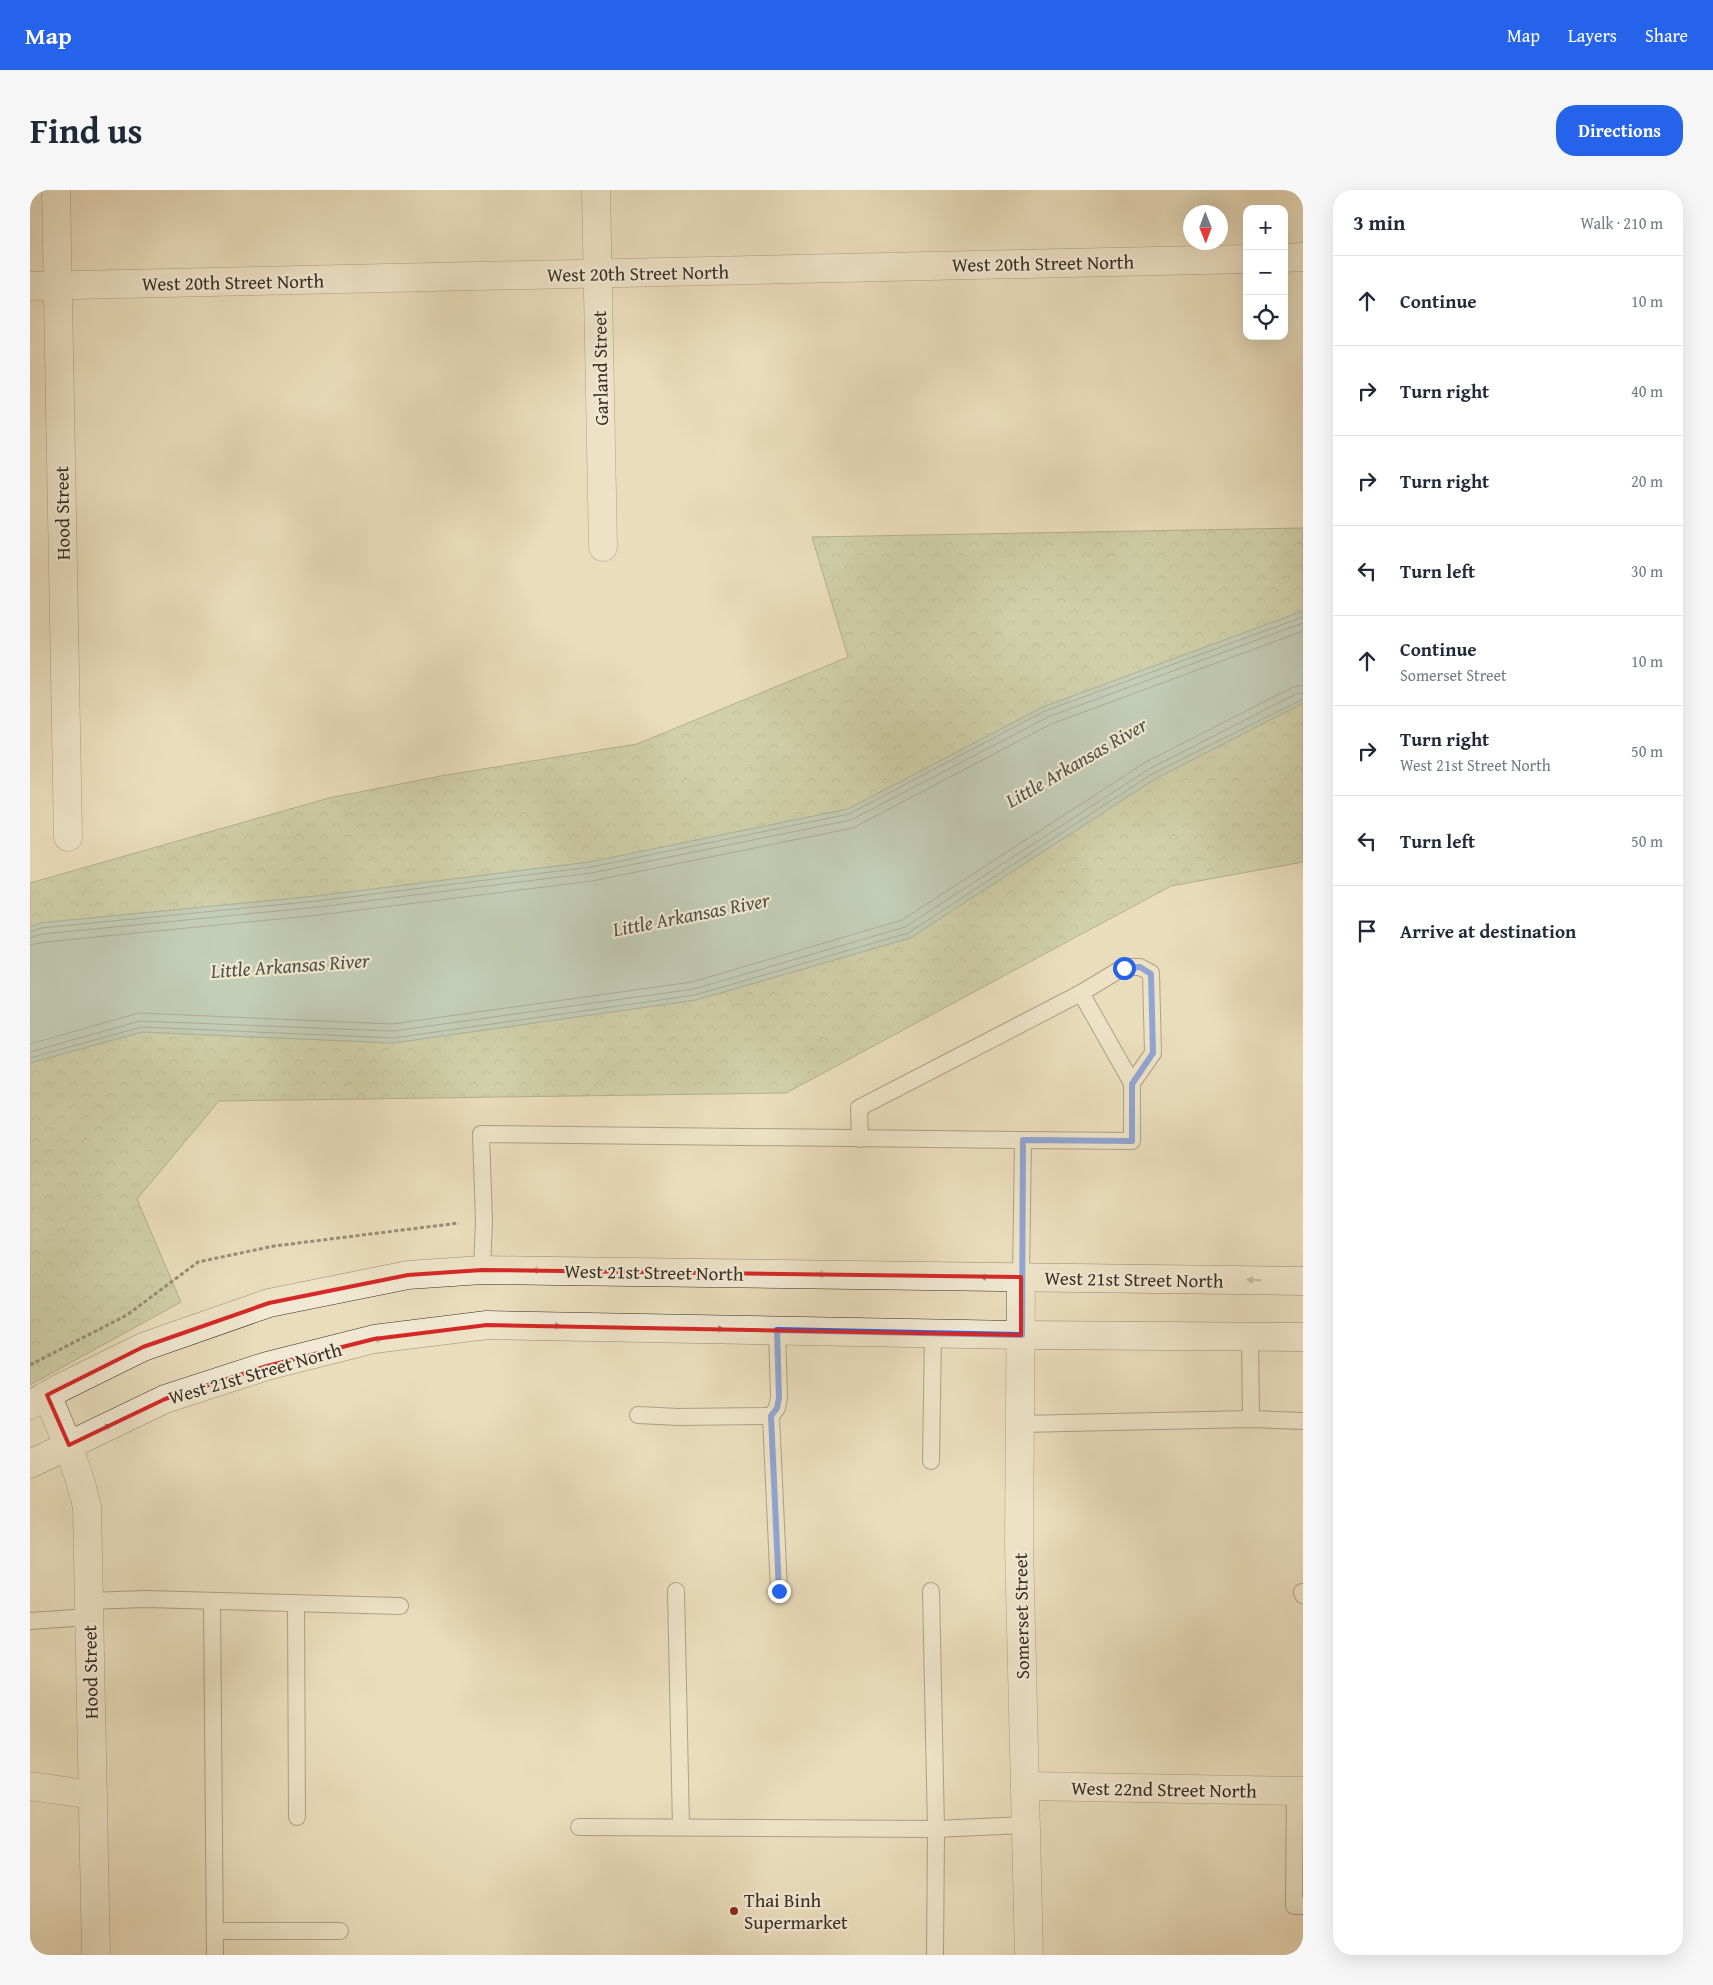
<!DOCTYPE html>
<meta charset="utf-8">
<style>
:root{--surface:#fff;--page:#f6f6f7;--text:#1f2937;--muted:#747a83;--line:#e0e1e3;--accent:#2563eb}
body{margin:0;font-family:"Gentium Book Plus",serif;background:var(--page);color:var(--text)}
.controls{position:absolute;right:15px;top:15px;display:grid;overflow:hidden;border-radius:10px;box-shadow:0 5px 20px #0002}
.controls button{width:45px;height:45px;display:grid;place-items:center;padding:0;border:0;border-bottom:1px solid var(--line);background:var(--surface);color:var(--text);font:25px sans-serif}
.compass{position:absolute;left:1153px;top:15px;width:45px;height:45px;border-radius:50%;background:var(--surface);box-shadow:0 5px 20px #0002;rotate:179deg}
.stop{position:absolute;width:15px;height:15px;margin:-11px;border:4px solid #2563eb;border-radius:50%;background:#fff}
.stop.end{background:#2563eb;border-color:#fff;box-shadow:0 1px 5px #0008}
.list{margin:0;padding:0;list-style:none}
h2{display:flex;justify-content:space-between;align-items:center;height:65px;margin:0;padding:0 20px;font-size:21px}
h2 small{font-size:16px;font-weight:400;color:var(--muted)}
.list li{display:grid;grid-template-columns:32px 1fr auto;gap:15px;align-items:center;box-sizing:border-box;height:90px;padding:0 20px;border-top:1px solid var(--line)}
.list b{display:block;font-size:19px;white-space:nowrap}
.list p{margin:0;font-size:16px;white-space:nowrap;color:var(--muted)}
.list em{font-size:16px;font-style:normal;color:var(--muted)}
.icon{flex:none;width:28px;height:28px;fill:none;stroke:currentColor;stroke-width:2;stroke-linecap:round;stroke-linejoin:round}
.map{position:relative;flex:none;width:1273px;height:1765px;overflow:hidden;border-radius:20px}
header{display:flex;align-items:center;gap:30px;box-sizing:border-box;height:70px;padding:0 25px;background:var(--accent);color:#fff}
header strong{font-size:24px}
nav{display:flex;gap:28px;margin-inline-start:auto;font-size:18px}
.intro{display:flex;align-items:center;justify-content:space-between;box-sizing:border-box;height:120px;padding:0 30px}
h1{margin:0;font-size:35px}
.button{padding:12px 22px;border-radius:20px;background:var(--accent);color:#fff;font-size:18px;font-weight:700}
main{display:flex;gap:30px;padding:0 30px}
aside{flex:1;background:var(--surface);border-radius:20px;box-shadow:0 5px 20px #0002}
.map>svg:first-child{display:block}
.forest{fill:url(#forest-crowns);stroke:#76785c}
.water{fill:#98bcb1;stroke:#728379}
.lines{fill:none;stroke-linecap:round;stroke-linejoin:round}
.shore{stroke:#68756a;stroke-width:1}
.service-casing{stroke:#655a4a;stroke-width:18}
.minor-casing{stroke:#655a4a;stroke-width:29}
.secondary-casing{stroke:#392e24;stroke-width:29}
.path{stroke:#392e24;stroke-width:3;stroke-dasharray:4 2.5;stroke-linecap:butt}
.service{stroke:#f1e9d3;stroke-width:16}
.minor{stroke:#f1e9d3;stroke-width:28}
.secondary{stroke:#f1e9d3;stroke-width:28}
.oneway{fill:#958c7c}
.route{stroke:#2563eb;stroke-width:6}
.marked{fill:none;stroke:#d62828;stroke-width:4;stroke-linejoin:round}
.poi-dot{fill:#8f2418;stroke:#f1e9d3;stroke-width:2}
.labels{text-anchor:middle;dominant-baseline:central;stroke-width:4.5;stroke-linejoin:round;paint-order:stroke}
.street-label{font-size:19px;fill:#392e24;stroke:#f1e9d3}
.poi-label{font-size:19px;fill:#392e24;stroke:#f1e9d3;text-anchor:start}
.water-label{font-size:20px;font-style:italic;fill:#515247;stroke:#f1e9d3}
</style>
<header>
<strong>Map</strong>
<nav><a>Map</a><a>Layers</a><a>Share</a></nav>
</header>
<div class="intro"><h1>Find us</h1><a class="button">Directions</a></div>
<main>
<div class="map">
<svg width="1273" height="1765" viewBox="0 0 1273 1765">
<defs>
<pattern id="forest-crowns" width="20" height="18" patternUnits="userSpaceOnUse" patternTransform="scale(1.25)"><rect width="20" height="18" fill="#b2c294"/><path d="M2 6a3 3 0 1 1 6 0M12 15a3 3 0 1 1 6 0" fill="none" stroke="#929e79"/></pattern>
</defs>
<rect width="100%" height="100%" fill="#eaddbc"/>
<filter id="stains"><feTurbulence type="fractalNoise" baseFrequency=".004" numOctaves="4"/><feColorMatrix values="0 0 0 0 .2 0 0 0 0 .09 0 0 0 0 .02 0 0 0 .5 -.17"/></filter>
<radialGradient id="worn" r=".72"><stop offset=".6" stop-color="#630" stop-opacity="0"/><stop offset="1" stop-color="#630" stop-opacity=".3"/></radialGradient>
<g class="forest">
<path d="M 1273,338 L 1273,421 L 1013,517 L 818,619 L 560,672 L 287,706 L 10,733 L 0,737 L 0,693 L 299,608 L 416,585 L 607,554 L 818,467 L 782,347 Z"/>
<path d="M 1273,513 L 1273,672 L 1141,696 L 756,903 L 189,911 L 107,1009 L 151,1112 L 0,1195 L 0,873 L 112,842 L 363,853 L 666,810 L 880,748 L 1125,589 Z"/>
</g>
<path class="water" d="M 1273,421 L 1273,513 L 1125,589 L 880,748 L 666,810 L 363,853 L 112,842 L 0,873 L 0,737 L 10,733 L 287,706 L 560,672 L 818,619 L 1013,517 Z"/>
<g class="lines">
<g class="shore">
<path d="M 0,742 L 11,738 L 287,711 L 561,677 L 819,624 L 1015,521 L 1273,427"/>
<path d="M 0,748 L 13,744 L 288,717 L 561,683 L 821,630 L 1018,527 L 1273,433"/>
<path d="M 0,755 L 15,752 L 289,725 L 562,691 L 823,638 L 1021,534 L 1273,441"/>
<path d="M 0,854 L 109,823 L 362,834 L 662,792 L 872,730 L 1116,572 L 1263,497 L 1273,495"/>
<path d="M 0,862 L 110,831 L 363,841 L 664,799 L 875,737 L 1119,579 L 1266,504 L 1273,503"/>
<path d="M 0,868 L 111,837 L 363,848 L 665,805 L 878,743 L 1122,584 L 1273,509"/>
</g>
<defs>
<g id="service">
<path d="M 830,949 L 829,918 L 1051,803 L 1094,777 L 1110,777 L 1121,783 L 1123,863 L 1102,893"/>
<path d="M 993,950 L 1102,951 L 1102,893 L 1051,803"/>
<path d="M 452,1080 L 454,1031 L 451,944 L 993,950 L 991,1087"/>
<path d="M 1220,1147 L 1221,1229"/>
<path d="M 608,1225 L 648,1227 L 741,1226 L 747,1218 L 749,1207 L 747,1140"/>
<path d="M 741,1226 L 749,1401"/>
<path d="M 990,1234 L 1221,1229 L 1273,1231"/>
<path d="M 901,1271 L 903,1143"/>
<path d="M 646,1401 L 651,1637"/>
<path d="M 1272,1402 L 1273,1405"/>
<path d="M 59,1411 L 115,1409 L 370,1416"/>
<path d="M 182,1411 L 185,1765"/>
<path d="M 266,1413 L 267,1627"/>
<path d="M 0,1431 L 59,1427"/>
<path d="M 1265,1601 L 1264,1716 L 1273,1716"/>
<path d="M 549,1637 L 906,1639 L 901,1401"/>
<path d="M 185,1741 L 310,1741"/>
<path d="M 905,1765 L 906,1639 L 996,1635"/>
</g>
<g id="minor">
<path d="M 26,0 L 38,647"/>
<path d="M 566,0 L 573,357"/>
<path d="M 1254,68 L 1273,67"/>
<path d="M 0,96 L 1217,69"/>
<path d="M 991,1087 L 989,1355 L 999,1765"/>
<path d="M 17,1205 C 33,1242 48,1278 57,1317 L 66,1765"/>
<path d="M 0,1596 L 63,1605"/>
<path d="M 995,1596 L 1273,1601"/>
</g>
<g id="secondary">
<path d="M 0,1215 L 30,1198 L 113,1157 L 239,1113 L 378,1085 L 452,1080 L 525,1081 L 1273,1091"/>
<path d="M 0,1274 L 135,1209 L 237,1176 L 344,1149 L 457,1135 L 991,1145 L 1273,1147"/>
</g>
</defs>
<use href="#service" class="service-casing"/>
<use href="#minor" class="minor-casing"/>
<use href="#secondary" class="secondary-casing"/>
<path class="path" d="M 0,1175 L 97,1125 L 168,1072 L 244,1056 L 429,1033"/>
<use href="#service" class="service"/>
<use href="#minor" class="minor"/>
<use href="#secondary" class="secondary"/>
</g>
<defs><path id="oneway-solid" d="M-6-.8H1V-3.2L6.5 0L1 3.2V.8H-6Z" transform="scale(1.25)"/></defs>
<g class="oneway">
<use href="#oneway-solid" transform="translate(509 1080) rotate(-180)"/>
<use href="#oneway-solid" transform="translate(794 1084) rotate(-179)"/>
<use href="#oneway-solid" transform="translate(957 1087) rotate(-179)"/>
<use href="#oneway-solid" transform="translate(1224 1090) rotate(-179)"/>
<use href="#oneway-solid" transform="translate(524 1136) rotate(1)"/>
<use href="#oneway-solid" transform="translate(687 1139) rotate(1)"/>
<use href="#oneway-solid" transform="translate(345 1150) rotate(-10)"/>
<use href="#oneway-solid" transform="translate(75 1238) rotate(-26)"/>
</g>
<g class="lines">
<path class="route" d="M 749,1401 L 741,1226 L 747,1218 L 749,1208 L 747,1140 L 992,1145 L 993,950 L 1102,951 L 1102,894 L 1123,863 L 1121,784 L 1110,777 L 1094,778"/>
</g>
<path d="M0 0H1273V1765H0ZM 452,1080 L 991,1087 L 991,1145 L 457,1135 L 344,1149 L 237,1176 L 135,1209 L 39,1255 L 17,1205 L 113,1157 L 239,1113 L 378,1085 Z" fill="#eaddbc" fill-opacity=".55" fill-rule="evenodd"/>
<path class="marked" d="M 452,1080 L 991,1087 L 991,1145 L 457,1135 L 344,1149 L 237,1176 L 135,1209 L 39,1255 L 17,1205 L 113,1157 L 239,1113 L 378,1085 Z"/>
<circle class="poi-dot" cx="704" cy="1721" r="5"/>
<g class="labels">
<g class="street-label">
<text transform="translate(1013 73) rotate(-1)">West 20th Street North</text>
<text transform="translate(608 83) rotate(-1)">West 20th Street North</text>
<text transform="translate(203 92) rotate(-1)">West 20th Street North</text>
<text transform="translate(570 178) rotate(-91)">Garland Street</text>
<text transform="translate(32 323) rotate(-91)">Hood Street</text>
<text transform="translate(624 1082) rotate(1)">West 21st Street North</text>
<text transform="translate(1104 1089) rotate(1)">West 21st Street North</text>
<text transform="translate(225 1183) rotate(-16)">West 21st Street North</text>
<text transform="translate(991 1426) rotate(-91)">Somerset Street</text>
<text transform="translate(60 1482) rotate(-91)">Hood Street</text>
<text transform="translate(1134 1599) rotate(1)">West 22nd Street North</text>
</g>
<g class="poi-label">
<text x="714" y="1710">Thai Binh<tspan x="714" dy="22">Supermarket</tspan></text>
</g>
<g class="water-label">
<text transform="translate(1046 572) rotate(-30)">Little Arkansas River</text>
<text transform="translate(661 724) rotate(-11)">Little Arkansas River</text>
<text transform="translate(260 775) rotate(-4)">Little Arkansas River</text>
</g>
</g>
<rect width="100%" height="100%" filter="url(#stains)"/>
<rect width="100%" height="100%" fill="url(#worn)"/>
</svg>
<div class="controls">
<button>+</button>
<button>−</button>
<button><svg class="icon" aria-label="locate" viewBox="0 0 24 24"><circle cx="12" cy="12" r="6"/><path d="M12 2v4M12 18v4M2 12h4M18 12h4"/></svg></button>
</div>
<svg class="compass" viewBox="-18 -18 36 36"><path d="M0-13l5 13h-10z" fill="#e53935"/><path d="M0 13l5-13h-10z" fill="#747a83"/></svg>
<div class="stop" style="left:1094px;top:778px"></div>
<div class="stop end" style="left:749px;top:1401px"></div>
</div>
<aside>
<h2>3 min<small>Walk · 210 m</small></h2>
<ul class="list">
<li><svg class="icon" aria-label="ahead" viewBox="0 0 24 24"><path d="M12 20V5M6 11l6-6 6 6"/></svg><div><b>Continue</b></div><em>10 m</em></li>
<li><svg class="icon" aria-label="right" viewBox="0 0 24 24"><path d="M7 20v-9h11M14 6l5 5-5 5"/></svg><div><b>Turn right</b></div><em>40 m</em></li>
<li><svg class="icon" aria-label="right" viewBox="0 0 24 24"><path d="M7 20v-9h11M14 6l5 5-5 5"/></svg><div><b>Turn right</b></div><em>20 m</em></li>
<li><svg class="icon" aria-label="left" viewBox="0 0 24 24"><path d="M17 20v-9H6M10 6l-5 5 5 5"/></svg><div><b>Turn left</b></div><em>30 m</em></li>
<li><svg class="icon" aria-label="ahead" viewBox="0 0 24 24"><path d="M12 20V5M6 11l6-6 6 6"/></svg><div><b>Continue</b><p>Somerset Street</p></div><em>10 m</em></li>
<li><svg class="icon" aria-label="right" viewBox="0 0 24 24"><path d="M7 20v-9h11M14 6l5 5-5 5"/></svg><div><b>Turn right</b><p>West 21st Street North</p></div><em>50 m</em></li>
<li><svg class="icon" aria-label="left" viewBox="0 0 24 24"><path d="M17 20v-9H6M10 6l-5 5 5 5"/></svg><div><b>Turn left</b></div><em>50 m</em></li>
<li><svg class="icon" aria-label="arrive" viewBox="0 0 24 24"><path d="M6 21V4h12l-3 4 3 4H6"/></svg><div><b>Arrive at destination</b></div></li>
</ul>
</aside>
</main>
